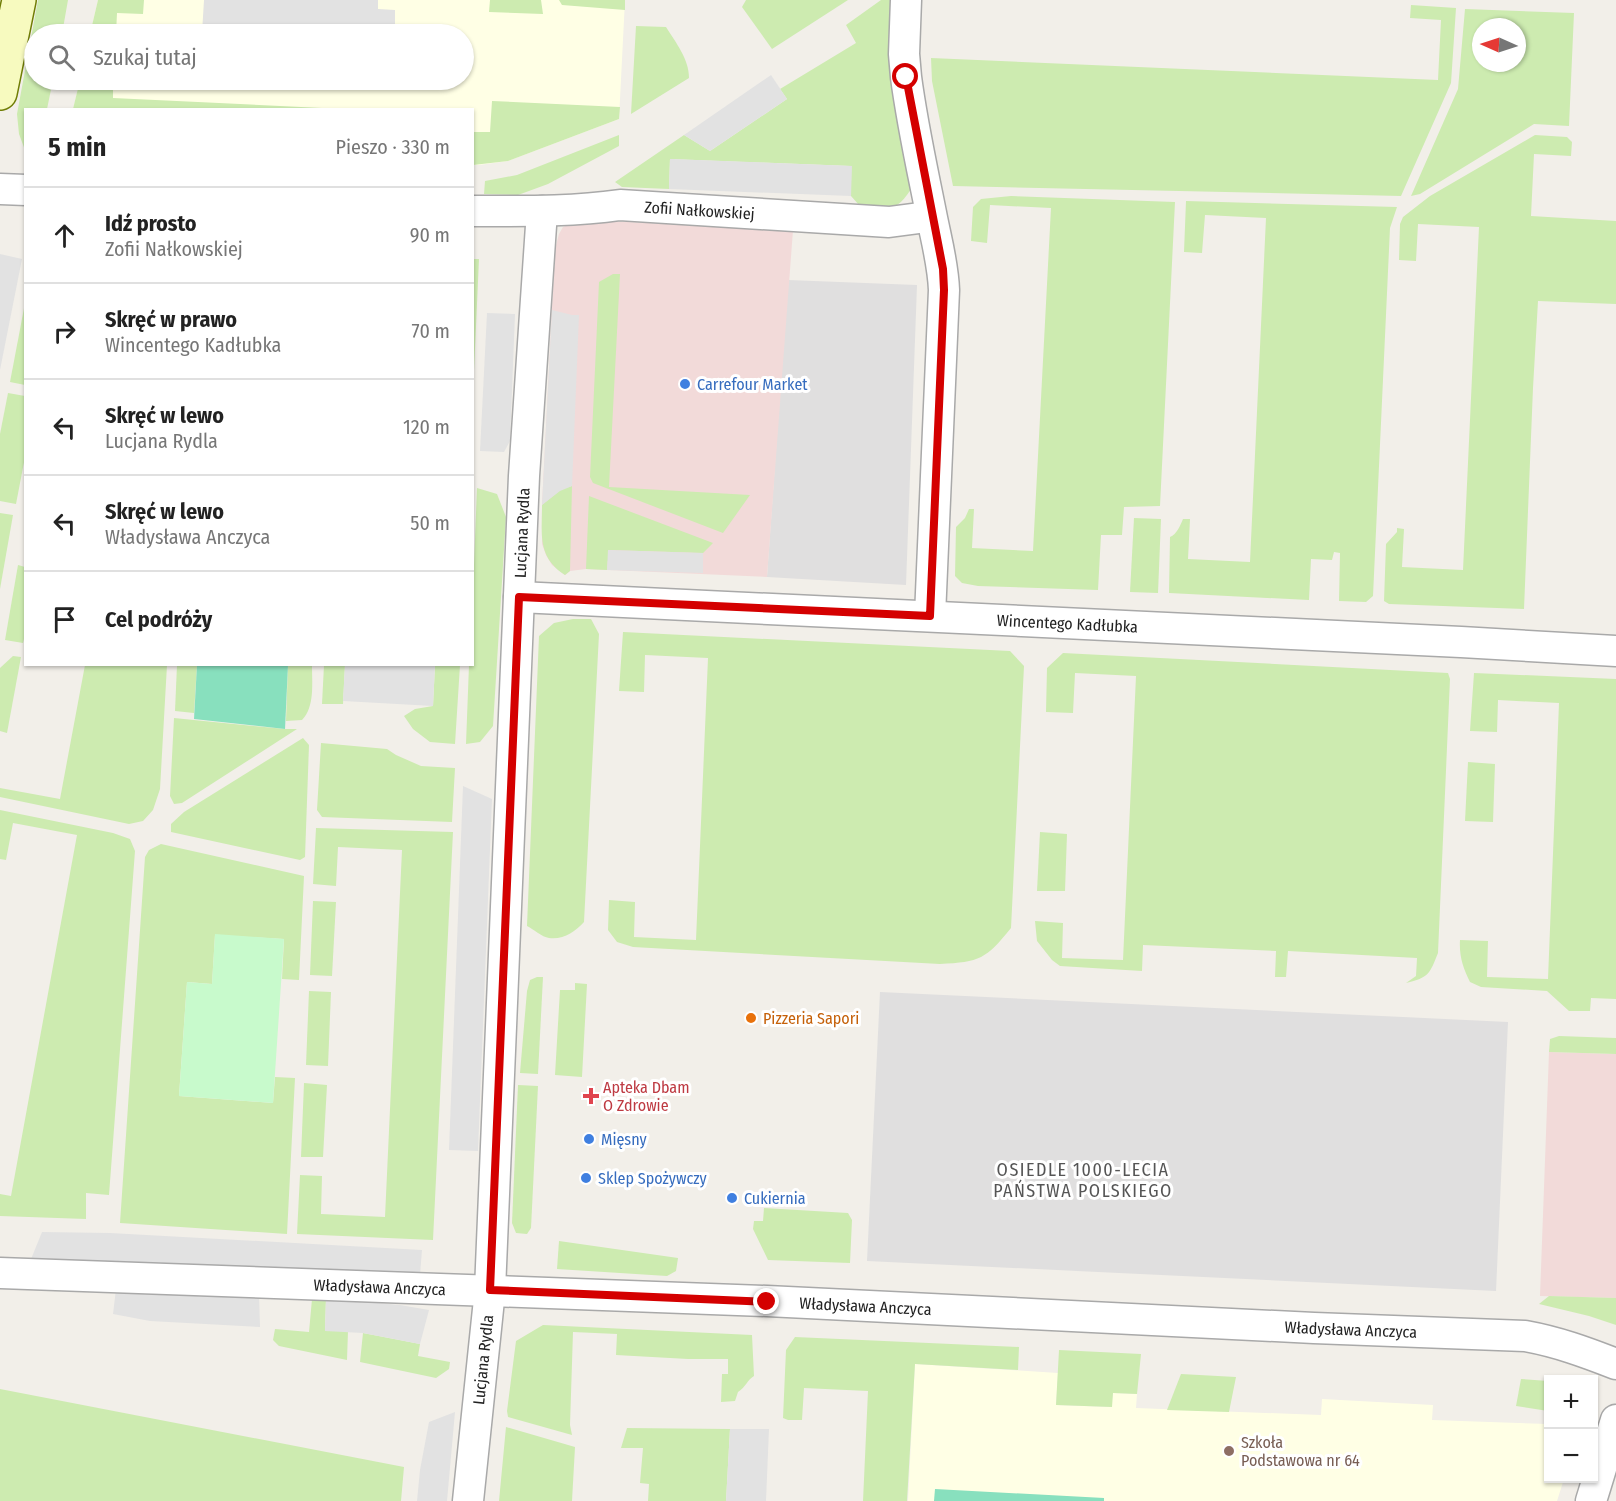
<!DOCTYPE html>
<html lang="pl">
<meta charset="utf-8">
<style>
:root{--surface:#fff;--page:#f6f6f6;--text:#222;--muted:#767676;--line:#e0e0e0}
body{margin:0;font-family:"Fira Sans Condensed",sans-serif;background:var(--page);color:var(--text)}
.controls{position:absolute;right:18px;bottom:18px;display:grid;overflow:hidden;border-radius:0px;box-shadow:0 2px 4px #0004}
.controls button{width:54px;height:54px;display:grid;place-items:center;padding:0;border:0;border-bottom:2px solid var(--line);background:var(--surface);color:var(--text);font:30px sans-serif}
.compass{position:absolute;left:1472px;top:18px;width:54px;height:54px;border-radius:50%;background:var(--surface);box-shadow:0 2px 4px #0004;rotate:273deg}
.stop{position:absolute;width:18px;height:18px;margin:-14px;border:4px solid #d40000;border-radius:50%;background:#fff}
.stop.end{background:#d40000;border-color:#fff;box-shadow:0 2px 6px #0008}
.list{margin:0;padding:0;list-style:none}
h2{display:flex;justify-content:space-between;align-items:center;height:78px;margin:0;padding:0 24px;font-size:26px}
h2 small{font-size:20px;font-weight:400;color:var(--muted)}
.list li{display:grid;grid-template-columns:39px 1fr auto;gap:18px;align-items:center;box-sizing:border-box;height:96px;padding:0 24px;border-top:2px solid var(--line)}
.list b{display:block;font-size:22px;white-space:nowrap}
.list p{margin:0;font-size:20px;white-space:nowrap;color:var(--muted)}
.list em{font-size:20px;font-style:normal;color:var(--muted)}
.icon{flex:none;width:33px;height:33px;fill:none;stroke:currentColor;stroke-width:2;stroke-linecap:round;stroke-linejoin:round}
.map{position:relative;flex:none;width:1616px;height:1501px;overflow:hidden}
.search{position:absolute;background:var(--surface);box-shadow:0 2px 4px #0004;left:24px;top:24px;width:450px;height:66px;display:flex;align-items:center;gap:15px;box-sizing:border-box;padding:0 21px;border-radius:33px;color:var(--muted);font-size:22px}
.panel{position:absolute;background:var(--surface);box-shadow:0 2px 4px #0004;left:24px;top:108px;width:450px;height:558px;border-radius:0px}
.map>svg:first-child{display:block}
.residential{fill:#e0dfdf}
.commercial{fill:#f2dad9}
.education{fill:#ffffe5}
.grass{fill:#cdebb0;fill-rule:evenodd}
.park{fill:#c8facc}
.pitch{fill:#88e0be}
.parking{fill:#e2e2e2}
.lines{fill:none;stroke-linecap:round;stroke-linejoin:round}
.minor-casing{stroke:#a9a9a9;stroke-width:33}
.secondary-casing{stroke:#707d05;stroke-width:36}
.minor{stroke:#fff;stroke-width:30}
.secondary{stroke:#f7fabf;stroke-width:33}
.route{stroke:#d40000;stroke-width:8}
.shop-dot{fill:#3f7fe0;stroke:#fff;stroke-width:2}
.food-dot{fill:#e8710a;stroke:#fff;stroke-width:2}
.health-dot{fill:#e0444e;stroke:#fff;stroke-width:2}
.education-dot{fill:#8d6e63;stroke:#fff;stroke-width:2}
.labels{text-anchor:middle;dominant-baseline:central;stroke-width:6;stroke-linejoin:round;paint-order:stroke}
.street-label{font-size:16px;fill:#222;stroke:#fff}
.shop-label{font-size:16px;fill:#366cbe;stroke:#fff;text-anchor:start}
.food-label{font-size:16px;fill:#c56008;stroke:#fff;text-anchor:start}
.health-label{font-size:16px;fill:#be3a42;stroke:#fff;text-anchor:start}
.education-label{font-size:16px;fill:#785e54;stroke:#fff;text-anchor:start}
.neighbourhood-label{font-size:18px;letter-spacing:1.5px;fill:#555;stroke:#fff}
</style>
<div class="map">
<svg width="1616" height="1501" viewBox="0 0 1616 1501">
<rect width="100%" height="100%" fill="#f2efe9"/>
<g class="residential">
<path d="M 788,280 L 917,285 L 906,585 L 767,577 Z"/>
<path d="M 880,992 L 1508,1022 L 1496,1291 L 867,1261 Z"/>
</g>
<g class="commercial">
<path d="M 585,220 L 793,230 L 767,577 L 586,569 L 570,571 L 565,575 L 552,565 L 546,555 L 542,544 L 542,505 L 555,249 L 559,234 L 563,227 L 575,222 Z"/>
<path d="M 1549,1052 L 1616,1054 L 1616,1298 L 1540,1296 Z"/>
</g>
<g class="education">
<path d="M 98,0 L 625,0 L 619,119 L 508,161 L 479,165 L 473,165 L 472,110 L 73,110 L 80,80 L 464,80 L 464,34 L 90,34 Z"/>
<path d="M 915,1364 L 1058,1373 L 1056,1405 L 1111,1407 L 1113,1393 L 1137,1394 L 1136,1408 L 1321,1415 L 1322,1399 L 1433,1405 L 1432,1420 L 1548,1424 L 1548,1478 L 1564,1479 L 1557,1501 L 908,1501 Z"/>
</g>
<g class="grass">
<path d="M 38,0 L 68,0 L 62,34 L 34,34 L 34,80 L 53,80 L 47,109 L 26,110 L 25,150 L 19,134 L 17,114 Z"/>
<path d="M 98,0 L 144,0 L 143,14 L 117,13 L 116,34 L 90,34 Z"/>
<path d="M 490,0 L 541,0 L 543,14 L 489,12 Z"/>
<path d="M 559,0 L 625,0 L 625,10 L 562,5 Z"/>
<path d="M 746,0 L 848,0 L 772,49 L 742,7 Z"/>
<path d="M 881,0 L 892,0 L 911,189 C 895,215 885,209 859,205 L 851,196 L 851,166 L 670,159 L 669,189 L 622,187 L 615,182 L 684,135 L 710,151 L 787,99 L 780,89 L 856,43 L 846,25 Z"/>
<path d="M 1411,5 L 1456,8 L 1451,83 L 1401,196 L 953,186 L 932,81 L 931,58 L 1438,80 L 1441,20 L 1410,18 Z"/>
<path d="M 1465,9 L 1574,13 L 1569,126 L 1534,124 L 1420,194 L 1411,196 L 1458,89 ZM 1481,27 L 1517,27 L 1517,63 L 1481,63 Z"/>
<path d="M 636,26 L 666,27 C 676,43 689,59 689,78 L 631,114 Z"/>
<path d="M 80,80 L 113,80 L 113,98 L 343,109 L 73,109 Z"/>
<path d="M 492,101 L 620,107 L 619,119 L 508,161 L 473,165 L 473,132 L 490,132 Z"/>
<path d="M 619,135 L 619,146 L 548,184 L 518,195 L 484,194 L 485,181 L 517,175 Z"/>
<path d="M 1535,135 L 1567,137 L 1572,142 L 1571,156 L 1534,154 L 1531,216 L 1616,221 L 1616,304 L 1538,301 L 1533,388 L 1524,609 L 1389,604 L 1384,601 L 1386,544 L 1397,532 L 1397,528 L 1404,529 L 1402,567 L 1463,570 L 1479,227 L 1418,224 L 1416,261 L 1399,260 L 1400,224 L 1403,217 L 1430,196 Z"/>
<path d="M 1011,196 L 1175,202 L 1160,506 L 1124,507 L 1122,535 L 1101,535 L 1098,590 L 978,586 L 962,583 L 955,576 L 956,527 L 965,518 L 969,509 L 974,509 L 972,548 L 1033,551 L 1051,208 L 990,205 L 987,243 L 971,241 L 973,207 L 981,199 Z"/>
<path d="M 1186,201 L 1397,207 L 1390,228 L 1373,596 L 1366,602 L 1339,601 L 1340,553 L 1334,552 L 1332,560 L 1311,559 L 1309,600 L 1169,593 L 1170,537 C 1177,534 1180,526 1183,519 L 1190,519 L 1188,559 L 1250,562 L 1266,218 L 1205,215 L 1202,253 L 1184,252 Z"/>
<path d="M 473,259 L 479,259 L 473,393 L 472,259 Z"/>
<path d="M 613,274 L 620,274 L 609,487 L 750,495 L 723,533 L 593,483 L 590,477 L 599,282 Z"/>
<path d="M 25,303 L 25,385 L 10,382 Z"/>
<path d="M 8,393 L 25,396 L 25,457 L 16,504 L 0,501 L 0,434 Z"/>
<path d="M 572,486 L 570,571 L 565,575 C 537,557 542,534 542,505 L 560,490 Z"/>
<path d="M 477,488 L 497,494 L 506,517 L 493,726 L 480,742 L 466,744 L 469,665 L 472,664 L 473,590 Z"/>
<path d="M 589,496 L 713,543 L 703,553 L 609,550 L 607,570 L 586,569 Z"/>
<path d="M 0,513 L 13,515 L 0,589 Z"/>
<path d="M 1134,518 L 1161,519 L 1158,593 L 1130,592 Z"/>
<path d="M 18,565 L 25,567 L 26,631 L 23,643 L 5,640 Z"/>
<path d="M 573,619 L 591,619 L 599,634 L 584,922 C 575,932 563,940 549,938 C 542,937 533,929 527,926 L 539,636 L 554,623 Z"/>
<path d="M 623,632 L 1010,651 L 1024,666 L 1011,928 C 986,959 980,962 940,964 L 633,947 L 617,942 L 608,930 L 609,900 L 635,902 L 634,937 L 696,940 L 708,658 L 645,655 L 644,692 L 619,691 Z"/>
<path d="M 1063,653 L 1448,673 L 1450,679 L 1438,953 C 1430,973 1429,978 1406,983 L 1416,976 L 1417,958 L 1288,951 L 1286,977 L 1275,977 L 1276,951 L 1143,945 L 1142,971 L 1060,966 L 1052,960 L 1037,941 L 1035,921 L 1063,923 L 1062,958 L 1123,960 L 1136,676 L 1075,673 L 1073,713 L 1046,712 L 1047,668 Z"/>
<path d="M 13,656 L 21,657 L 7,733 L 0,731 L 0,668 Z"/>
<path d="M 85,665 L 167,665 L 160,789 L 153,810 L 143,821 L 129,824 L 0,797 L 0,788 L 60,799 Z"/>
<path d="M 177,665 L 197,665 L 194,713 L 175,711 Z"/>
<path d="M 288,665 L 312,665 C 312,683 315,707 302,720 L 286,721 Z"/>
<path d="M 324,665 L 345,665 L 343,704 L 322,704 Z"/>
<path d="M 435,665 L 460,665 L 455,744 L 430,742 L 413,729 L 404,716 L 415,709 L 433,706 Z"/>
<path d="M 1474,673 L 1616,679 L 1616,999 L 1591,998 L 1590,1011 L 1569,1011 L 1547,991 L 1481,987 L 1470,982 C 1463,968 1459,956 1460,940 L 1488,941 L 1487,977 L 1548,979 L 1559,703 L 1498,700 L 1497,732 L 1470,731 Z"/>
<path d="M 174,718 L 285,729 L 297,729 L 182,803 L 174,804 L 170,796 Z"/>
<path d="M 303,738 L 309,745 L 305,857 L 300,860 L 171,832 L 171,824 L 184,812 Z"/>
<path d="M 321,743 L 387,749 L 396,755 L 421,766 L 455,768 L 452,822 L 322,817 L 317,810 Z"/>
<path d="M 1468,762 L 1495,764 L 1493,822 L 1465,821 Z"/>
<path d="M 0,810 L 113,833 L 130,839 L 135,851 L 109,1195 L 86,1193 L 86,1219 L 0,1216 L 0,1194 L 11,1196 L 77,835 L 13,823 L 6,860 L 0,859 Z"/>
<path d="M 316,828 L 453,832 L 433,1240 L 297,1234 L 300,1175 L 322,1176 L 321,1214 L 385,1217 L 402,850 L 338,847 L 336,886 L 313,884 Z"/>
<path d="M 1040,832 L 1067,834 L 1065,891 L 1037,891 Z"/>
<path d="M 161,844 L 304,876 L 299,980 L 282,979 L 284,939 L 215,935 L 212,984 L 187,982 L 179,1096 L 273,1103 L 275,1077 L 295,1078 L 287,1234 L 120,1223 L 145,857 L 149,850 Z"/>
<path d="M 313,901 L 336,902 L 332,976 L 310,975 Z"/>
<path d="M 537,977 L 543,977 L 538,1074 L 520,1073 L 527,991 L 530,980 Z"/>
<path d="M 575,983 L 587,984 L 582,1077 L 555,1075 L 560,990 L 575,990 Z"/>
<path d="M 309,991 L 331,992 L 328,1066 L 306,1065 Z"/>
<path d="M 1559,1036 L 1616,1038 L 1616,1054 L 1549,1052 L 1550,1039 Z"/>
<path d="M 304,1083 L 327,1085 L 323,1157 L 301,1157 Z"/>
<path d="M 518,1085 L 538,1086 L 531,1228 L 527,1234 L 516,1233 L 512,1223 Z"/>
<path d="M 764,1208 L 848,1213 L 852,1220 L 850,1263 L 768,1260 L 753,1229 L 754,1221 L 763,1221 Z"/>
<path d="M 559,1241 L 678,1258 L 676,1271 L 667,1276 L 557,1269 Z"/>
<path d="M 1549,1296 L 1616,1298 L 1616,1325 L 1589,1316 L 1539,1304 Z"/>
<path d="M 326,1298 L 325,1330 L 348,1331 L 347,1360 L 279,1346 L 273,1340 L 275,1329 L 309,1332 L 312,1299 Z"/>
<path d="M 543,1325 L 752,1335 L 754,1376 C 747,1380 746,1387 738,1392 L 735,1401 L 721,1402 L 722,1374 L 728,1374 L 728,1359 L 688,1359 L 616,1355 L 617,1334 L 573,1332 L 570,1425 L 572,1435 L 508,1417 L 507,1411 L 516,1341 Z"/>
<path d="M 363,1333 L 420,1344 L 418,1356 L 450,1362 L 449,1369 L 436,1378 L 360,1362 Z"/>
<path d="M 795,1337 L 1019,1347 L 1018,1370 L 915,1364 L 907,1501 L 863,1501 L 868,1391 L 804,1388 L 802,1420 L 788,1420 L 783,1418 L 786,1350 Z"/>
<path d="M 1059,1350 L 1141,1354 L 1137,1394 L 1113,1393 L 1112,1407 L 1056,1405 Z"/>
<path d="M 1181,1374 L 1236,1377 L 1229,1412 L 1167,1410 Z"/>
<path d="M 1521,1379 L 1548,1381 L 1548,1411 L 1516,1406 Z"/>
<path d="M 0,1389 L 404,1467 L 401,1501 L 0,1501 Z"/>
<path d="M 506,1427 L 575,1447 L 572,1501 L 499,1501 Z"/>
<path d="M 627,1428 L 730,1429 L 726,1501 L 648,1501 L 649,1484 L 640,1483 L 643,1448 L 621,1448 Z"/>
</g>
<path class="park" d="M 215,934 L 284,939 L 273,1103 L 179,1096 L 187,982 L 212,984 Z"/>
<g class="pitch">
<path d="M 197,665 L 288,665 L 285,729 L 194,719 Z"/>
<path d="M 935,1489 L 1104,1498 L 1104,1501 L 934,1501 Z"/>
</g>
<g class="parking">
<path d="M 204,0 L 378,0 L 378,9 L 395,10 L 395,34 L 202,33 Z"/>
<path d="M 771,75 L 787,99 L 710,151 L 684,135 Z"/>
<path d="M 670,159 L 852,166 L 851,196 L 669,189 Z"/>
<path d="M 0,254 L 22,259 L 0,370 Z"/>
<path d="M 552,310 L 572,315 L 579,315 L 572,486 L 560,491 L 542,505 Z"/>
<path d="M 487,313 L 515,314 L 510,441 L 504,452 L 480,451 Z"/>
<path d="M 608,550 L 703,553 L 703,573 L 607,570 Z"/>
<path d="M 345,665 L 435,665 L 433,706 L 343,701 Z"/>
<path d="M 463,786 L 492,799 L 478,1151 L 449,1150 Z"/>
<path d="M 42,1232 L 110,1233 L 422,1250 L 420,1275 L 29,1264 Z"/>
<path d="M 116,1289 L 259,1295 L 260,1327 L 150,1321 L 113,1314 Z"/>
<path d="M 326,1298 L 400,1305 L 429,1310 L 420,1344 L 363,1333 L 325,1331 Z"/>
<path d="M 455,1412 L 447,1501 L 417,1501 L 420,1470 L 429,1422 Z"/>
<path d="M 730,1429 L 769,1429 L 766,1501 L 726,1501 Z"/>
</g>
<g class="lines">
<defs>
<g id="minor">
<path d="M 906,0 L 904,54 L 906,77 C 912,123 922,168 931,213 C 936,239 943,263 944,290 L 930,616"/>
<path d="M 0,189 L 26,190"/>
<path id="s1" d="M 472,211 C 522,211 571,212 620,205 L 889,222 L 927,217"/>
<path id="s2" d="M 519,597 L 1461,642 L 1616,651"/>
<path id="s3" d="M 0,1273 L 767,1301 L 1314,1328 L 1525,1336 C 1558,1342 1585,1352 1616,1364"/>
<path id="s4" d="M 468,1501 L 490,1290 L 524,476 L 542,211"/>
<path d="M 1591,1501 L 1616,1420"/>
</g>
<path id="secondary" d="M 0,93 L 19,0"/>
</defs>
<use href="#minor" class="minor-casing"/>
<use href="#secondary" class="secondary-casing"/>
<use href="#minor" class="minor"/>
<use href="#secondary" class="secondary"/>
</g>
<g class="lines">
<path class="route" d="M 767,1302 L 490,1290 L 519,597 L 930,616 L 944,290 L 943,269 L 906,77"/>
</g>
<g class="shop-dot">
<circle cx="685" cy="384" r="6"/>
<circle cx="589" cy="1139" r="6"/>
<circle cx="586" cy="1178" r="6"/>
<circle cx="732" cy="1198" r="6"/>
</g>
<circle class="food-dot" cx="751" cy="1018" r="6"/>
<path class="health-dot" d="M588 1087h6v6h6v6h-6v6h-6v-6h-6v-6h6z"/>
<circle class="education-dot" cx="1229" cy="1451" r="6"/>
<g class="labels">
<g class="street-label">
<text stroke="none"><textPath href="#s1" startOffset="228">Zofii Nałkowskiej</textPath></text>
<text stroke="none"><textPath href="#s4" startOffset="970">Lucjana Rydla</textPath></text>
<text stroke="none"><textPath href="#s2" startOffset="549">Wincentego Kadłubka</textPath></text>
<text stroke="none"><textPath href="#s3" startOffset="380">Władysława Anczyca</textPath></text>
<text stroke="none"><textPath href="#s3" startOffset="866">Władysława Anczyca</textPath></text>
<text stroke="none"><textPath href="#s3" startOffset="1352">Władysława Anczyca</textPath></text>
<text stroke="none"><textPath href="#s4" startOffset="142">Lucjana Rydla</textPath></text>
</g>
<g class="shop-label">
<text x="697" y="384">Carrefour Market</text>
<text x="601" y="1139">Mięsny</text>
<text x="598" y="1178">Sklep Spożywczy</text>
<text x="744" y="1198">Cukiernia</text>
</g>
<g class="food-label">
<text x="763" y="1018">Pizzeria Sapori</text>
</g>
<g class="health-label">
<text x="603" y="1087">Apteka Dbam<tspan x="603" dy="18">O Zdrowie</tspan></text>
</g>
<g class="education-label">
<text x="1241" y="1442">Szkoła<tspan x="1241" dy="18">Podstawowa nr 64</tspan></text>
</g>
<g class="neighbourhood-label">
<text x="1083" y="1170">OSIEDLE 1000-LECIA<tspan x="1083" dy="21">PAŃSTWA POLSKIEGO</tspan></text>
</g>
</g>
</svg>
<div class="controls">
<button>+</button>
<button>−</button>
</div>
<svg class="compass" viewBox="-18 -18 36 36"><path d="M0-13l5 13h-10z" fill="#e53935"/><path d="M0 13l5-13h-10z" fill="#767676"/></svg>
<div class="stop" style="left:906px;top:77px"></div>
<div class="stop end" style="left:767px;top:1302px"></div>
<div class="search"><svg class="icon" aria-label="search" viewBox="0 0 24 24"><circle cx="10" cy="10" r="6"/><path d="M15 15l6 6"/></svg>Szukaj tutaj</div>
<section class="panel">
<h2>5 min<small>Pieszo · 330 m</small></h2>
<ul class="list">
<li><svg class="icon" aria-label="ahead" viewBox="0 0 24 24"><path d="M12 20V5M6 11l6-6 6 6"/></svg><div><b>Idź prosto</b><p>Zofii Nałkowskiej</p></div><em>90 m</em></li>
<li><svg class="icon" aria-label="right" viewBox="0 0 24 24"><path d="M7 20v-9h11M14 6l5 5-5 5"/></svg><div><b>Skręć w prawo</b><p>Wincentego Kadłubka</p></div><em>70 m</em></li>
<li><svg class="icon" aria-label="left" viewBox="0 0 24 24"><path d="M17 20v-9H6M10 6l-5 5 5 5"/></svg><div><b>Skręć w lewo</b><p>Lucjana Rydla</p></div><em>120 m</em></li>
<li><svg class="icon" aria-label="left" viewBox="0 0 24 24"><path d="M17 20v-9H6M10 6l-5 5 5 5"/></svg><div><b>Skręć w lewo</b><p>Władysława Anczyca</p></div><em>50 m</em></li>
<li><svg class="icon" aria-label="arrive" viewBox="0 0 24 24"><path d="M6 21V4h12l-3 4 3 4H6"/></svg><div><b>Cel podróży</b></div></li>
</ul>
</section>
</div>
